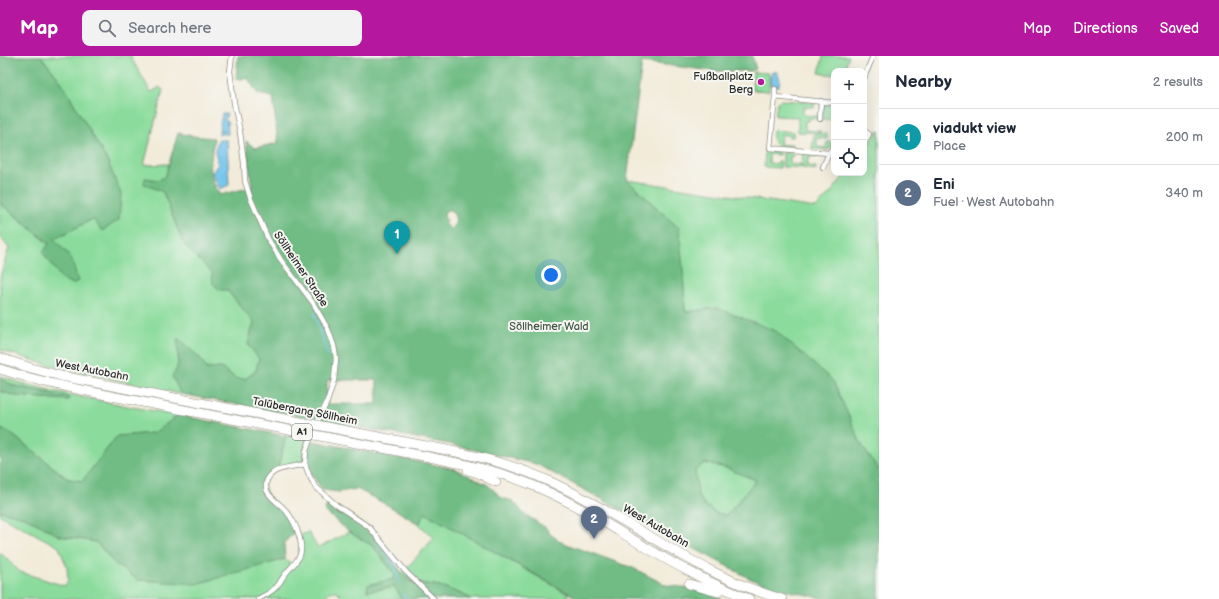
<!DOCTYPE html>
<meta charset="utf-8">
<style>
:root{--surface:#fff;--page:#f2f2f3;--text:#1f2937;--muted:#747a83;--line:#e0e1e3;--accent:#b5179e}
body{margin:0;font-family:"Balsamiq Sans",sans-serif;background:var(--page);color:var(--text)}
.controls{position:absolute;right:12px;top:12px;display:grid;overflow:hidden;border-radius:8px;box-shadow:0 4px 16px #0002}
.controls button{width:36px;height:36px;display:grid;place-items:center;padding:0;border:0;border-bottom:1px solid var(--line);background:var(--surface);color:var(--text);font:20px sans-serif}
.you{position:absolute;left:551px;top:219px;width:14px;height:14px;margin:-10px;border:3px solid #fff;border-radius:50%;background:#1a73e8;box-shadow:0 0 0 6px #1a73e833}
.badge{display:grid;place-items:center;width:26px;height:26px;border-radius:50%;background:var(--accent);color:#fff;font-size:13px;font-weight:700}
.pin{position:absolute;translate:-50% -33px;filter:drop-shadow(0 1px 2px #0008)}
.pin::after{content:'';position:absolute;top:21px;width:14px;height:12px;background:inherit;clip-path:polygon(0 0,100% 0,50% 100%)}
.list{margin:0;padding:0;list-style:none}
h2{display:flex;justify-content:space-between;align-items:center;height:52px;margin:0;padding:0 16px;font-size:17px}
h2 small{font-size:13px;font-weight:400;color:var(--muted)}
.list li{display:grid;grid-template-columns:26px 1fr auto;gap:12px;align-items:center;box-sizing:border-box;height:56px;padding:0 16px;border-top:1px solid var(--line)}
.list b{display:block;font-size:15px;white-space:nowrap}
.list p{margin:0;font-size:13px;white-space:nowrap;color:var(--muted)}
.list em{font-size:13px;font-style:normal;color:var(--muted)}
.icon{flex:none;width:22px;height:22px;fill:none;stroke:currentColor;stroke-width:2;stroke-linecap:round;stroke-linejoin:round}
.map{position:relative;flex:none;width:879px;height:543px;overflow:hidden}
header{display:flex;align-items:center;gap:24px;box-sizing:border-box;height:56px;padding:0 20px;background:var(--accent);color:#fff}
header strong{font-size:19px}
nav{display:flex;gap:22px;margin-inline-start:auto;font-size:14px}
.search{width:280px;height:36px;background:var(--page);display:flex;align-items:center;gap:10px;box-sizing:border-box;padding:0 14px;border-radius:8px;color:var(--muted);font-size:15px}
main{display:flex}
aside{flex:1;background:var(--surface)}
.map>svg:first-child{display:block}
.green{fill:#8bdc9c;stroke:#5b8464}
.forest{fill:#70bc84;stroke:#4e7458;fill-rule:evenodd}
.water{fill:#6fc3ec;stroke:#4d778c}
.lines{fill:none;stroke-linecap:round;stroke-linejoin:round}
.stream{stroke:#6fc3ec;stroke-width:1.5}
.minor-casing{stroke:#8e8b82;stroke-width:6}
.motorway-casing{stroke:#8e8b82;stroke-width:10}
.minor{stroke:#fff;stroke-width:4.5}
.motorway{stroke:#fff;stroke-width:9}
.motorway-bridge-casing{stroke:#8e8b82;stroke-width:10;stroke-linecap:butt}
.motorway-bridge{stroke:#fff;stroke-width:9}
.poi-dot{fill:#b5179e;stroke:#f6f6f2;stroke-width:1.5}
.labels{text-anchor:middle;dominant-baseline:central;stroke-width:4;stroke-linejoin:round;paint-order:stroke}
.shield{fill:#f6f6f2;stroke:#686867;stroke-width:1}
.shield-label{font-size:10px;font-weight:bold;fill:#2b2b2b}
.poi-label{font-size:11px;fill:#2b2b2b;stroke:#f6f6f2;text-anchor:end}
.street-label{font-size:11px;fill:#2b2b2b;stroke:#f6f6f2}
.park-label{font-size:11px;fill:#435747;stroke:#f6f6f2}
</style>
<header>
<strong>Map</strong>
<div class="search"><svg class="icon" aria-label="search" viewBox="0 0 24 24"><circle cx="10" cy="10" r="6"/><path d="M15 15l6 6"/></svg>Search here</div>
<nav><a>Map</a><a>Directions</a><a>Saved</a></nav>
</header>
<main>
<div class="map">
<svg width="879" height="543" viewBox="0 0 879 543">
<rect width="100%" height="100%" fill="#f6f6f2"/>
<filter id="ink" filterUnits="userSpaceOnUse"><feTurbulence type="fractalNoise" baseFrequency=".025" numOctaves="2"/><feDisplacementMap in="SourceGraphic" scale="8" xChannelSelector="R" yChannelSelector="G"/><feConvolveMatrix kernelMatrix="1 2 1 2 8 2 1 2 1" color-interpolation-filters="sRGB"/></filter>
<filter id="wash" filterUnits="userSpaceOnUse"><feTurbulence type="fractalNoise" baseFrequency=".012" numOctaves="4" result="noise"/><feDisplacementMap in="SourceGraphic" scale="16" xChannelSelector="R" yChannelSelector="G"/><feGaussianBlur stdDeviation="0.9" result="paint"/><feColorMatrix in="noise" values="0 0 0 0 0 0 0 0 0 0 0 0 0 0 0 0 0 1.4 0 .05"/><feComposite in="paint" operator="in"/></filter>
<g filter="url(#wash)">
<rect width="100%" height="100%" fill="#f2ebd9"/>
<g class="green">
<path d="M 41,0 L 132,0 L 131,2 L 151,36 L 160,31 L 163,34 L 144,109 L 170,108 L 165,122 L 157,124 L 145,122 L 163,136 L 182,184 L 186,191 L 212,217 L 254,266 L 248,288 L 259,303 L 256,315 L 245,323 L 237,323 L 221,312 L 207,313 L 200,302 L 178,296 C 178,305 179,313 172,320 L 181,338 L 45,308 L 0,294 L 0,221 L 9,192 L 0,181 L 0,147 L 49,188 L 71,201 L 53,184 L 93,163 L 102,175 L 108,106 L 62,27 Z"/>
<path d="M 823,0 L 849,0 L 846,9 L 856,13 L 855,15 L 834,15 L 834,19 L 819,17 Z"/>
<path d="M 753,16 L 769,17 L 769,35 L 752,34 Z"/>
<path d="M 782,44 L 815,47 L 814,51 L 803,51 L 803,59 L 818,60 L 818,63 L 809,62 L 809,65 L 805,65 L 805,74 L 821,75 L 820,77 L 798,76 L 798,61 L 775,60 L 777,46 Z"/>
<path d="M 824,48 L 834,48 L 834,64 L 822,63 L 823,50 Z"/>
<path d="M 773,74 L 794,76 L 793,81 L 789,81 L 789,79 L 781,79 L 780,88 L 788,89 L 789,88 L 793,88 L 793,91 C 776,90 772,93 773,74 Z"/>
<path d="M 879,74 L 879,414 L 862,390 L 833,325 L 717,252 L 685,256 L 683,214 L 627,124 L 816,152 L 833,134 L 846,117 L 864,117 L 864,95 L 875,79 Z"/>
<path d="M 814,78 L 827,78 L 827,83 L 817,82 L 817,91 L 826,92 L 827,86 L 833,86 L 830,93 L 826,94 L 812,93 Z"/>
<path d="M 765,95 L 779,96 L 779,99 L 769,98 L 769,107 L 778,108 L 779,105 L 781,106 L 780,112 L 764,111 Z"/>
<path d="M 783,96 L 793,97 L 793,100 L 790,100 L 790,108 L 799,109 L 800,107 L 801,108 L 801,112 L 783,111 Z"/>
<path d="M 803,97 L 817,98 L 817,101 L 810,100 L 810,103 L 808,103 L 807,108 L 809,108 L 809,111 L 816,111 L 816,114 L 802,112 Z"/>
<path d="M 0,320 C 28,330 58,336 87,342 C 117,348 147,354 178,359 L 154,377 L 117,380 L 83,425 L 68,423 L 9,376 L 0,373 L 0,335 L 16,340 L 68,344 L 68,341 L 15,330 L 0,323 Z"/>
<path d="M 286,380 L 307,384 L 304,392 L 302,407 L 278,412 Z"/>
<path d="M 705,407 L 726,412 L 756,424 L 727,459 L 715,457 L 704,448 L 698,439 L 694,414 Z"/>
<path d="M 0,455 L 25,461 L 60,480 L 96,486 L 115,508 L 196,528 L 285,503 L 291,508 L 298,506 L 301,479 L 308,476 L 318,492 L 349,476 L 373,490 L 395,519 L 393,523 L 368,529 L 367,535 L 395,531 L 402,543 L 344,543 L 336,535 L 329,536 L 324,543 L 0,543 L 0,496 L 20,516 L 65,530 L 68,524 L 67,511 L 59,491 L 0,459 Z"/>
<path d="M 425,456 L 568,538 L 568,543 L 472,543 L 459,537 L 440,530 L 409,525 L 402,517 L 434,482 L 419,468 Z"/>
</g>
<g class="forest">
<path d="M 0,0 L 41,0 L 62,27 L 108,106 L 121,138 L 119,164 L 102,175 L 93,163 L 54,183 L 71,201 L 78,225 L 73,228 L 62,223 L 43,197 L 49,187 L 0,147 Z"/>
<path d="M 238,0 L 752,0 L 756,13 L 751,15 L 713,15 L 642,6 L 627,124 L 679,172 L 683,214 L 685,256 L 717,252 L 776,275 L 833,325 L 862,390 L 879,414 L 879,543 L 826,543 L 776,532 L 751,523 L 536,408 L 449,388 L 181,338 L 172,320 C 181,311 178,296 177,283 L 178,282 L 200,302 L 207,313 L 221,312 L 237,323 L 245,323 L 256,315 L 259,303 L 248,288 L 254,266 L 227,234 L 220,234 L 213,228 L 212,217 L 186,191 L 182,184 L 163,136 L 144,128 L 145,122 L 157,124 L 165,121 L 178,77 L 192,80 L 214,82 C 211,106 206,117 220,139 L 252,131 L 246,85 L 255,92 L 278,87 L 273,41 L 258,38 L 247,21 L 242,23 L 236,22 ZM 447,154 L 450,154 C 457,160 457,166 452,174 L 445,168 L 447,164 L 444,161 L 445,156 ZM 327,324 L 377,324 L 377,348 L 327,348 ZM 705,407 L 726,412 L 756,424 L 727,459 L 715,457 L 704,448 L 698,439 L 695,414 Z"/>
<path d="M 0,323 L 15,330 L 68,341 L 69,344 L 16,340 L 0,335 Z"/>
<path d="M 178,359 L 286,380 L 278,412 L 270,416 L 266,423 L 264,430 L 268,440 L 285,456 L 295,476 L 284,487 L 285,503 L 196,528 L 138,524 L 115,508 L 96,486 L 60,480 L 25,461 L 0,455 L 0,373 L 9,376 L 68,423 L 82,425 L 117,380 L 154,377 Z"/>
<path d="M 307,384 L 455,413 L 488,429 L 502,442 L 513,445 L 523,457 L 546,472 L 551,479 L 563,487 L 633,512 L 666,529 L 688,532 L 708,537 L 722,543 L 579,543 L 425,457 L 419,468 L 389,450 L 357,433 L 339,436 L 323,434 C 317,426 310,418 308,407 L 302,407 L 304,392 Z"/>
<path d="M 328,448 L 363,469 L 371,476 L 395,508 L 409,525 L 440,530 L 459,537 L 472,543 L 402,543 L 395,531 L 367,535 L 368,529 L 393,523 L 395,519 L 373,490 L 349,476 L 324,454 Z"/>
</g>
<g class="water">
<path d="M 772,16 L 777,16 C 780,22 781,25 778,31 L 771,30 L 770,23 Z"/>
<path d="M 222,58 L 227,58 L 226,61 L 224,63 L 227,65 L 228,78 L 219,78 L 219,75 L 225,75 L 219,74 Z"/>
<path d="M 218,84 L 227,84 L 229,129 L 220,133 L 212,117 L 218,108 L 215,95 Z"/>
</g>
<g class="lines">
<g class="stream">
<path d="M 314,257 L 328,300"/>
<path d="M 379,486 L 395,510 L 400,528"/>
<path d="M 403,539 L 405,543"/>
</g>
</g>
</g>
<g filter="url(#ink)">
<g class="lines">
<defs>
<g id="minor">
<path d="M 232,0 L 230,15 L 234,47 L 240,76 L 244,107 L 245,125 L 250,141 L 268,183 L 281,204 L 313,247 L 328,273 L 334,290 L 336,302 L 334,324 L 327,346 L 316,369"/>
<path d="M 864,22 L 873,0"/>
<path d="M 775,41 L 775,33"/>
<path d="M 834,47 L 775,41 L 770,92 L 829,97 L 834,90"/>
<path d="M 820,63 L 821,45"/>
<path d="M 864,75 L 869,78 L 864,88"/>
<path d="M 823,111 L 829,97"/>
<path d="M 312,378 L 306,395 L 305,408 L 309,419 L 315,430 L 336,449 L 369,471 L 406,516 L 434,543"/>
<path d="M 258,543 C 265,539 273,536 278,529 C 281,525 283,520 287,516 C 291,511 297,506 300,499 C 304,486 295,466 287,456 C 280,446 261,439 267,424 C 269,420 273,416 278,414 C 286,411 297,410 305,408"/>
</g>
<g id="motorway">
<path d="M 0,302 L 31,312 L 61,320 L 180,343"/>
<path d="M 0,313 C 58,332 119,341 179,353"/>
<path d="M 426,390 C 469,398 511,407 551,426 C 630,462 697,519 782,543"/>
<path d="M 424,400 C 463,408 502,415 539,432 C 592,455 639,490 690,516 C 709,526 729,535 749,543"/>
<path d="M 468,414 L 478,417 L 496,426"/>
<path d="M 689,528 L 718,536"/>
</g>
</defs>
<use href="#minor" class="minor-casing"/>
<use href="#motorway" class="motorway-casing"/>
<use href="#minor" class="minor"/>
<use href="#motorway" class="motorway"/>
<defs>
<g id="motorway-bridge">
<path d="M 180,343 L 426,390"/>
<path d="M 179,353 L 424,400"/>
</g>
</defs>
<use href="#motorway-bridge" class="motorway-bridge-casing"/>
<use href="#motorway-bridge" class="motorway-bridge"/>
</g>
</g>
<circle class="poi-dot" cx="761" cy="26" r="4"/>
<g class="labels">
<rect class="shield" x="292" y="368" width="20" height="16" rx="3"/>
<g class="shield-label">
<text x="302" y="376">A1</text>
</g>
<g class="poi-label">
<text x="753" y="20">Fußballplatz<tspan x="753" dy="13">Berg</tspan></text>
</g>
<g class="street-label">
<text transform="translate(301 213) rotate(56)">Söllheimer Straße</text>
<text transform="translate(92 314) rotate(11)">West Autobahn</text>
<text transform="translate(305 355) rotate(11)">Talübergang Söllheim</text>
<text transform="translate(656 470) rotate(30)">West Autobahn</text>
</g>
<g class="park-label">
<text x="549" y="270">Söllheimer Wald</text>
</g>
</g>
</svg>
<div class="controls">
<button>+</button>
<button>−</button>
<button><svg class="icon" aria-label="locate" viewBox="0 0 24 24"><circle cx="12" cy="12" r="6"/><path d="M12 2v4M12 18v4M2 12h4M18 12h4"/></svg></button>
</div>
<div class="you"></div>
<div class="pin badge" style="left:397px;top:198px;background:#0f9aa8">1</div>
<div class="pin badge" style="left:594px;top:483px;background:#5c6f8a">2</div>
</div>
<aside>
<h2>Nearby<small>2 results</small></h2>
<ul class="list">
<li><span class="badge" style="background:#0f9aa8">1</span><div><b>viadukt view</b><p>Place</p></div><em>200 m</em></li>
<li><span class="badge" style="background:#5c6f8a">2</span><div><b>Eni</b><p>Fuel · West Autobahn</p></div><em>340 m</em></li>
</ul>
</aside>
</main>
